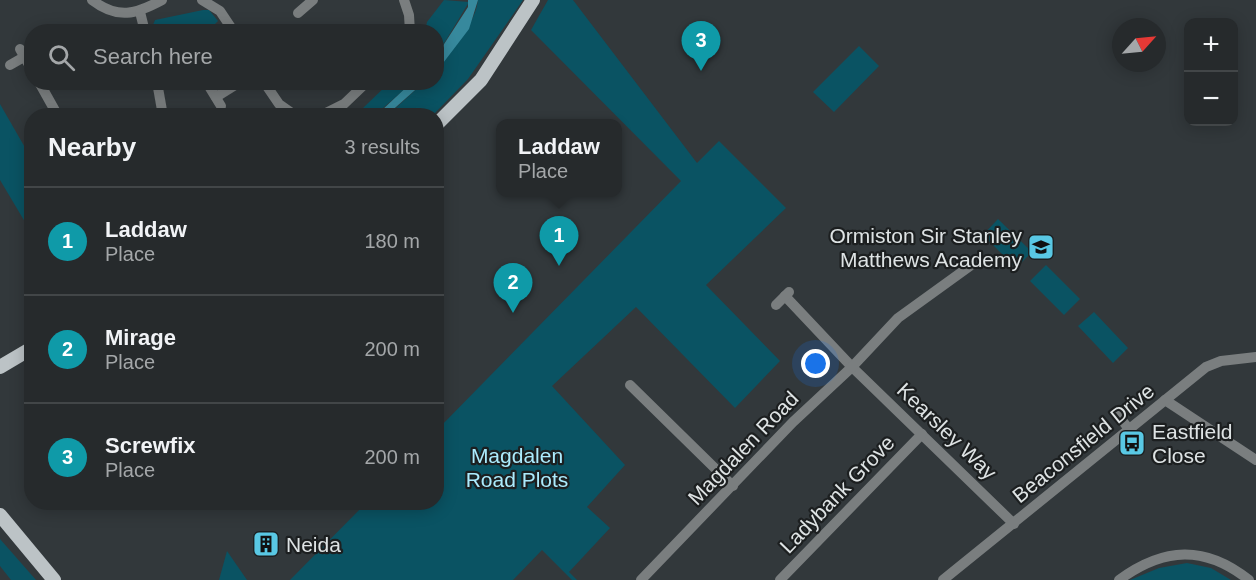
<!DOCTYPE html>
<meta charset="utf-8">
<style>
:root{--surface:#262a2c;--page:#2e3234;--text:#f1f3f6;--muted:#a4a7a9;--line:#424648;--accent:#8abfa5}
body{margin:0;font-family:Arial,sans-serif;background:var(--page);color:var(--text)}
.controls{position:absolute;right:18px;top:18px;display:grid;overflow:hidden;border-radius:12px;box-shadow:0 3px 15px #0003}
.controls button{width:54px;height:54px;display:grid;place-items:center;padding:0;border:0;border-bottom:2px solid var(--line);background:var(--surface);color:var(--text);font:30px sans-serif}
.compass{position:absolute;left:1112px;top:18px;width:54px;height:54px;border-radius:50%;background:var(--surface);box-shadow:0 3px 15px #0003;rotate:63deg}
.you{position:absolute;left:816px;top:364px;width:21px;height:21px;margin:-15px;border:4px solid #fff;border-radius:50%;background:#1a73e8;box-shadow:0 0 0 9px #1a73e833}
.badge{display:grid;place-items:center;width:39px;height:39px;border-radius:50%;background:var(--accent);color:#fff;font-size:20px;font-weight:700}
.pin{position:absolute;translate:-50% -50px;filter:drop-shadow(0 2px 3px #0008)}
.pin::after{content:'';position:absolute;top:32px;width:21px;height:18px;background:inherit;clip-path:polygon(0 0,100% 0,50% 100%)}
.popup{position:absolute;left:496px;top:119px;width:126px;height:78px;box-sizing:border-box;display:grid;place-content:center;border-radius:12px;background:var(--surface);filter:drop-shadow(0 2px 4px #0005);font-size:20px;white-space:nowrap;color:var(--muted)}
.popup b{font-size:22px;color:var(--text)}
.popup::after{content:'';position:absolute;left:50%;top:100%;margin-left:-12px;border:12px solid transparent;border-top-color:var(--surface)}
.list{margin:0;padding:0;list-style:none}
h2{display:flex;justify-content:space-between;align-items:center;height:78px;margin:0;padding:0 24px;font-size:26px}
h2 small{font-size:20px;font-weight:400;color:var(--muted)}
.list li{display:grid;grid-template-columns:39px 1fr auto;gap:18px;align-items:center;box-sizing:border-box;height:108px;padding:0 24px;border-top:2px solid var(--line)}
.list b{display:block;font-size:22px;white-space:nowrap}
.list p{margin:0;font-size:20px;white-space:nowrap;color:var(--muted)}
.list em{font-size:20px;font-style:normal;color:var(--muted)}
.icon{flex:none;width:33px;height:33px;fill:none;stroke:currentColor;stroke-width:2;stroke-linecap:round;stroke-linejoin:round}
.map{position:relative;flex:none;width:1256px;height:580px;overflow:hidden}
.search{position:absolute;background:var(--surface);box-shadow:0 3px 15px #0003;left:24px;top:24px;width:420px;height:66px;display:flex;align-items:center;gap:15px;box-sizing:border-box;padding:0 21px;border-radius:24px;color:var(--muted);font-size:22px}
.panel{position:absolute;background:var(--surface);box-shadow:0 3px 15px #0003;left:24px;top:108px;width:420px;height:402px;border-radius:24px}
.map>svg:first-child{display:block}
.green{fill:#0a5363}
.water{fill:#37899d}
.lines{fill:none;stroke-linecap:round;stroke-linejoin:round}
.minor{stroke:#7a7e7f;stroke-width:10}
.major{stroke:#bcc3c6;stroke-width:14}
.labels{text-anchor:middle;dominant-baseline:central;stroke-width:4.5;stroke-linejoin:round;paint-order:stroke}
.poi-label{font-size:21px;fill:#dee3e4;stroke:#1c1f20;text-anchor:start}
.street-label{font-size:21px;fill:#dee3e4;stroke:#1c1f20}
.park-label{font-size:21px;fill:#abebfd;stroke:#1c1f20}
</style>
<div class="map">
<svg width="1256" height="580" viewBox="0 0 1256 580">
<rect width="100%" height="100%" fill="#32383b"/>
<g class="green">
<path d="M 444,0 L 469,2 L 437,55 L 436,32 L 425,32 L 427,22 Z"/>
<path d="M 478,0 L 523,0 L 468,79 L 433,115 L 387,116 L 423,83 L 436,82 C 437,54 474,34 478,0 Z"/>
<path d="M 548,0 L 573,0 L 697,163 L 719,141 L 786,208 L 706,285 L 780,361 L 735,408 L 636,307 L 552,386 L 625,465 L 587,507 L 610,528 L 569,572 L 577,580 L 572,580 L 542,550 L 513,580 L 290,580 L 366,503 L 436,502 L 437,430 L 681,181 L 531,30 Z"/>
<path d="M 203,10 L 209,10 L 218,21 L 208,31 L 154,31 L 153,25 L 155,20 Z"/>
<path d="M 859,46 L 879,66 L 834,112 L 813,92 Z"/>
<path d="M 389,83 L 412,83 L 376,114 L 348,116 L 363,108 Z"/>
<path d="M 0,104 L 31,158 L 31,232 L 0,180 Z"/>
<path d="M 998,219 L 1032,252 L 1016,268 L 983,235 Z"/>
<path d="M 1046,265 L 1080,299 L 1064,315 L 1030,281 Z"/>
<path d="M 1094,312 L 1128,348 L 1113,363 L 1078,326 Z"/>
<path d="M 0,539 L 36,580 L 11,580 L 0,566 Z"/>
<path d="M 227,551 L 247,580 L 219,580 Z"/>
<path d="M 1187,563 L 1211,568 L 1231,580 L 1130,580 L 1159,568 Z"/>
</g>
<g class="water">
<path d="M 468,0 L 478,0 L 469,29 L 437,71 L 437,55 L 468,7 Z"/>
<path d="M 412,82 L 423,83 L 387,115 L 372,115 L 381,111 Z"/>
</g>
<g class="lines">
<g class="minor">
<path d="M 92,0 C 118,20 136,14 162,0"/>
<path d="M 202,0 L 220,11 L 234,32"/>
<path d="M 404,0 L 409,15 L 410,32"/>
<path d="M 140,12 L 145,32"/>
<path d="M 298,13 L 313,0"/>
<path d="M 20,49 L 32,70"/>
<path d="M 10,65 L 24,57"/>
<path d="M 39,82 L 58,116"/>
<path d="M 157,82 L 163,116"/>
<path d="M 264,82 L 279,104 L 296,116"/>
<path d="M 210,88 L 221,106"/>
<path d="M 216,97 L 240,82"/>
<path d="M 320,116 L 344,104 L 367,82"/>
<path d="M 785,296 L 852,367 L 1014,524"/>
<path d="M 776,305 L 789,292"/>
<path d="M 630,385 L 733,486"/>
<path d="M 1165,400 L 1256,460"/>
<path d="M 1117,414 L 1129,429"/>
<path d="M 641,580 L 793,422 L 852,367 L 898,318 L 970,266"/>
<path d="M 780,580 L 922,434"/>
<path d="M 943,580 L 1206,367 L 1221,361 L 1256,357"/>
<path d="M 1119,580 C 1164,547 1205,545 1249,580"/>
</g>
<g class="major">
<path d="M 436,125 L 481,80 L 533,0"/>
<path d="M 0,367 L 32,348"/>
<path d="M 0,515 L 54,580"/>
</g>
</g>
<defs>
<symbol id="school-square" viewBox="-11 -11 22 22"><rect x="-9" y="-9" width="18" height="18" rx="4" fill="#59c8e4" stroke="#1c1f20"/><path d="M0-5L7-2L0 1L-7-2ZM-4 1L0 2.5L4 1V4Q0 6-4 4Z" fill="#111"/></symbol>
<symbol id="bus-square" viewBox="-11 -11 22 22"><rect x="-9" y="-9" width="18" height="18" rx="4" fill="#59c8e4" stroke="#1c1f20"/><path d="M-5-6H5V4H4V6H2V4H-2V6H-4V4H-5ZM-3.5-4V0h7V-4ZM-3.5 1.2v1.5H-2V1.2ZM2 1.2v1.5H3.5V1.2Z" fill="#111"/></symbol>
<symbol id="building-square" viewBox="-11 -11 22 22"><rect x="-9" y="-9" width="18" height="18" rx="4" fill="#59c8e4" stroke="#1c1f20"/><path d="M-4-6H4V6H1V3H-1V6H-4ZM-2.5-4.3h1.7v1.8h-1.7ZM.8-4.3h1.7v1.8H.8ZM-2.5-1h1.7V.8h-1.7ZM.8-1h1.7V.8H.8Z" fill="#111"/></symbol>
</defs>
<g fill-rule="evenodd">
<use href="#school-square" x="1026" y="232" width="30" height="30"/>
<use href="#bus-square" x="1117" y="428" width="30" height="30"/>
<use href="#building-square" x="251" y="529" width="30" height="30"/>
</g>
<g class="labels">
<g class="poi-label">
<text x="1022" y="235" text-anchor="end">Ormiston Sir Stanley<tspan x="1022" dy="24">Matthews Academy</tspan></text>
<text x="1152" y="431">Eastfield<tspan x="1152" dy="24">Close</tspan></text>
<text x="286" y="544">Neida</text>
</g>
<g class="street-label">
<text transform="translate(947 431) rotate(44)">Kearsley Way</text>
<text transform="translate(1083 443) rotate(-39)">Beaconsfield Drive</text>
<text transform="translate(743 448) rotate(-46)">Magdalen Road</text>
<text transform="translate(837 494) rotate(-46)">Ladybank Grove</text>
</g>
<g class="park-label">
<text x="517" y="455">Magdalen<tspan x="517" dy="24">Road Plots</tspan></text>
</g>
</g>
</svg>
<div class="controls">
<button>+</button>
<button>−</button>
</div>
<svg class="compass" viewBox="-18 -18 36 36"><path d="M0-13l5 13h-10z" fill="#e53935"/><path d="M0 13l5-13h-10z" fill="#a4a7a9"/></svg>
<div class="you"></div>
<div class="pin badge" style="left:559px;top:266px;background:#0f9aa8">1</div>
<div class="popup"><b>Laddaw</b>Place</div>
<div class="pin badge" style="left:513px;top:313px;background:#0f9aa8">2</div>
<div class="pin badge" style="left:701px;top:71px;background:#0f9aa8">3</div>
<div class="search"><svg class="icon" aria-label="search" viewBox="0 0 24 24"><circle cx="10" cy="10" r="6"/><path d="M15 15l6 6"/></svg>Search here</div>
<section class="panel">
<h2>Nearby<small>3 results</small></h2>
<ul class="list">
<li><span class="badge" style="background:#0f9aa8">1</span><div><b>Laddaw</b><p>Place</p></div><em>180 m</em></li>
<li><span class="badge" style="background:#0f9aa8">2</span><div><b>Mirage</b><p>Place</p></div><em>200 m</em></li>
<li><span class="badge" style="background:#0f9aa8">3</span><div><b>Screwfix</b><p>Place</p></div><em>200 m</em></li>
</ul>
</section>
</div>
